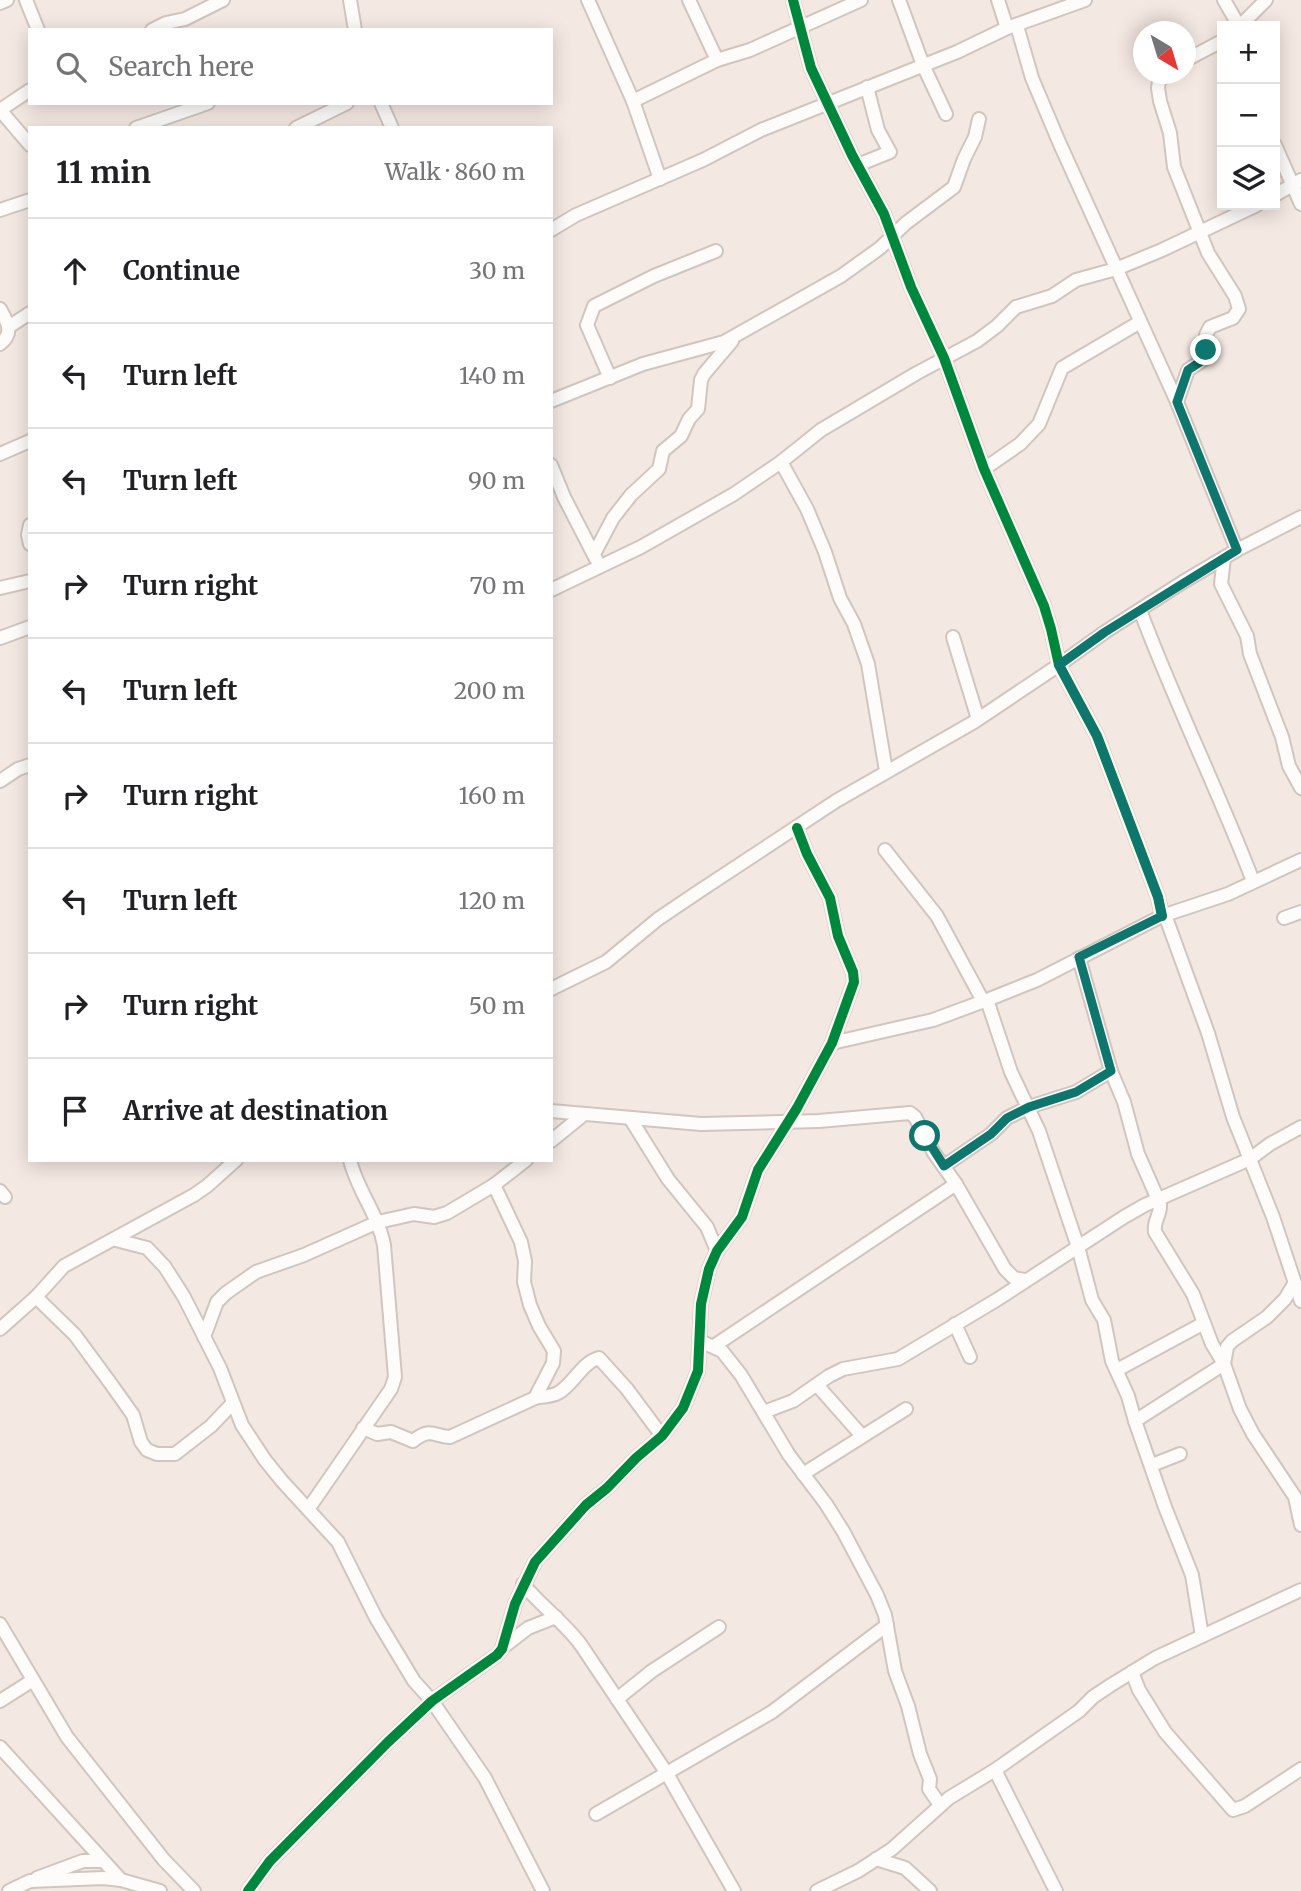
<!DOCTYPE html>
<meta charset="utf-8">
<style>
:root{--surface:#fff;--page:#f6f6f6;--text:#202124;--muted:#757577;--line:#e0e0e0}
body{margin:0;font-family:Merriweather,serif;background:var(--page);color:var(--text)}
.controls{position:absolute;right:21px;top:21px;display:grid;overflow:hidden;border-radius:0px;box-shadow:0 4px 18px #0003}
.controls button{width:63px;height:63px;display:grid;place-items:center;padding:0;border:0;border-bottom:2px solid var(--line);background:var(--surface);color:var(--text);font:35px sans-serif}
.compass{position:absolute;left:1133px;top:21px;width:63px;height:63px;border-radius:50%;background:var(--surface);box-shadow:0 4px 18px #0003;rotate:142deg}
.stop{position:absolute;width:21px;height:21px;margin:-16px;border:5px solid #0f766e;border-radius:50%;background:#fff}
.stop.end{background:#0f766e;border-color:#fff;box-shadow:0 2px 7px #0008}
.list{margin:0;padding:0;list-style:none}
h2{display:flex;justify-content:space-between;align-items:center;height:91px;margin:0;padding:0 28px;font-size:30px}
h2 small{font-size:23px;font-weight:400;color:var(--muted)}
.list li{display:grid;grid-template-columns:46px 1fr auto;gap:21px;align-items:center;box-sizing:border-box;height:105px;padding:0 28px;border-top:2px solid var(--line)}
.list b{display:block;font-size:26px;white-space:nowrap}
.list em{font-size:23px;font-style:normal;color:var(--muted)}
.icon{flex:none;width:38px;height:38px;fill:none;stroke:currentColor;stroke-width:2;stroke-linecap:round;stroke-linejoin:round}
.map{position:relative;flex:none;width:1301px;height:1891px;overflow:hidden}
.search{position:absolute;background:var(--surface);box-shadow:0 4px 18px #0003;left:28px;top:28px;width:525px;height:77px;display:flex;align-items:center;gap:18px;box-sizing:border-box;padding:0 24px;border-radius:0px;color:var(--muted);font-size:26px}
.panel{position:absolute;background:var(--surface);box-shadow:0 4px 18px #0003;left:28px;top:126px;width:525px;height:1036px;border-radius:0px}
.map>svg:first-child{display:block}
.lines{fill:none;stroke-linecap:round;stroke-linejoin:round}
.minor-casing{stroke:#d1c5bf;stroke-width:16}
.minor{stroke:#fdfcfb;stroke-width:12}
.cycleway-casing{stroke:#fdf6f2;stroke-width:15}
.cycleway{stroke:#00873e;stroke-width:10}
.route{stroke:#0f766e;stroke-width:9}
</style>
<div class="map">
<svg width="1301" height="1891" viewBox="0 0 1301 1891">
<rect width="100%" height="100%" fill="#f4e8e2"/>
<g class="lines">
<defs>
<g id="minor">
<path d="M 26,0 L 38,30"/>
<path d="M 350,0 L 355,30"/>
<path d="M 588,0 L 633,101"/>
<path d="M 689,0 L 717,60"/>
<path d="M 793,0 L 811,68 L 852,155 L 884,214 L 911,287 L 944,358 L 984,469 L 1044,606 L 1051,629 L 1059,665 L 1097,736 L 1158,897 L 1162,916"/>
<path d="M 899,0 L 923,65 L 946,114"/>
<path d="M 998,0 L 1007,28"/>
<path d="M 1224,0 L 1239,26"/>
<path d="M 0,3 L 7,0"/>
<path d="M 1017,26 L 1032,78 L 1059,142 L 1177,402 L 1237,550"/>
<path d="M 1240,26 L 1266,0"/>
<path d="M 152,30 L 166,23 L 185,19 L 223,0"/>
<path d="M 1186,60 L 1222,41"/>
<path d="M 1167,74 L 1159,81 L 1158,88 L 1160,101 L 1170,133 L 1174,167 L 1208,253 L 1235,296 L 1239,309 L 1233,318 L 1210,327 L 1206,335 L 1206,358 L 1188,370 L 1177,402"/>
<path d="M 381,103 L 392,128"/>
<path d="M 0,110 L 30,145"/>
<path d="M 0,110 L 30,90"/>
<path d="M 136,128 L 208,103"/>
<path d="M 296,128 L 347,103"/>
<path d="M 1275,145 L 1301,204"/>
<path d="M 858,165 L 890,152 L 878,130 L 867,87"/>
<path d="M 660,179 L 633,101 L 717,60 L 750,50 L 861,0"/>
<path d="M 1275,195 L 1301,180"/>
<path d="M 0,210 L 30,200"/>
<path d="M 551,230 L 576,215 L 703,160 L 761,130 L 957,52 L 1007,28 L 1085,0"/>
<path d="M 0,309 C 8,323 14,333 0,344"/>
<path d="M 10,326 L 30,313"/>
<path d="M 610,378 L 587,325 L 594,306 L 654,276 L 716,251"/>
<path d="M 551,401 L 643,364 L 724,342 L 841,276 L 880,248 L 906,223 L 954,187 L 964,159 L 975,137 L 979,119"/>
<path d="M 0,454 L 30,441"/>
<path d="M 781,462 L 807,509 L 825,552 L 840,598 L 854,624 L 868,664 L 886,771"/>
<path d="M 551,465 L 564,497 L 596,559"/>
<path d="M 984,469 L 1020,444 L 1039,424 L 1062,368 L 1140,322"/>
<path d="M 30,525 L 28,535 L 30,544"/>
<path d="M 594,554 L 613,518 L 631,495 L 659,469 L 663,451 L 681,436 L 689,419 L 698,409 L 701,380 L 704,374 L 732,341"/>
<path d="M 1224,558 L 1221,584 L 1247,636 L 1250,654 L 1282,737 L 1289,766 L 1301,788"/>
<path d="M 0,588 L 30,581"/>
<path d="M 551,590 L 641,547 L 734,494 L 781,462 L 821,430 L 917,373 L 977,341 L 997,326 L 1016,307 L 1052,296 L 1076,280 L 1116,269 L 1162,250 L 1257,205"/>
<path d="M 1140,610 C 1174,701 1218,790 1253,881"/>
<path d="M 953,637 L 978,719"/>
<path d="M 0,638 L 30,627"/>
<path d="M 0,781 L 18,769 L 30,765"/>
<path d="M 885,850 L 937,916 L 983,1001"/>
<path d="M 1165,915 L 1208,1033 L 1233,1117 L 1273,1217 L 1301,1301"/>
<path d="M 1284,918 L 1301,912"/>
<path d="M 1079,958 L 1111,1071 L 1124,1102 L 1138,1154 L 1160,1204 C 1161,1215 1153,1221 1155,1232 L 1193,1294 L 1212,1344 L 1224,1364 L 1240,1409 L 1253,1434 L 1295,1497 L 1301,1525"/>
<path d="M 551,989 L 606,962 L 658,919 L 698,892 L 836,801 L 974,722 L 1059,665 L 1105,632 L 1183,582 L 1237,550 L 1301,517"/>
<path d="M 987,1000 L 1011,1072 L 1039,1131 L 1078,1247 L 1092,1300 L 1104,1320 L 1112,1361 L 1128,1396 L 1135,1421 L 1165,1507 L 1192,1575 L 1202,1636"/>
<path d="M 832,1043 L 933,1020 L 987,1000 L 1037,980 L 1162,916 L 1228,894 L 1301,860"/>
<path d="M 551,1111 L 701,1124 L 819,1121 L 910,1113 L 915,1117 L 934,1153 L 956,1184 L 1005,1269 L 1014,1278 L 1025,1280"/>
<path d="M 630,1118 L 668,1179 L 707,1227 L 717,1251"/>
<path d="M 551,1141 L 583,1115"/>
<path d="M 944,1166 L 991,1134 L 1007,1118 L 1029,1107 L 1076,1092 L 1111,1071"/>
<path d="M 494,1185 L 521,1242 L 525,1261 L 524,1282 L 530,1305 L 539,1326 L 554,1351 L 553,1363 L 535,1398"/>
<path d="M 0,1191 L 5,1197"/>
<path d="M 116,1240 L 147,1248 L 165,1267 L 184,1297 L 220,1368 L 242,1425 L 265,1460 L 282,1481 L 338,1542 L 376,1618 L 414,1681 L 432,1701 L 485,1778 L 543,1891"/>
<path d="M 36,1297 L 75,1335 L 111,1384 L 133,1415 L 141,1442 L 147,1450 L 157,1454 L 175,1454 L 211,1426 L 232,1404"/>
<path d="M 955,1324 L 970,1357"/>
<path d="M 0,1329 L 36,1297 L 64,1266 L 194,1195 L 207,1186 L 236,1160"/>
<path d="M 204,1337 L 217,1302 L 226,1293 L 256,1272 L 304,1255 L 378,1222 L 414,1214 L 434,1217 L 447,1213 L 494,1185 L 526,1160"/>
<path d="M 700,1341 L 722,1351 L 741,1375 L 789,1455 L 826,1504 L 843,1531 L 877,1595 L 885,1615 L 895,1671 L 908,1706 L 920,1754 L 930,1779 L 929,1789 L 940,1805"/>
<path d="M 714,1346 L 956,1184"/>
<path d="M 1117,1370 L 1204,1323"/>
<path d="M 817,1385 L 862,1436"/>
<path d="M 764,1412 L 793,1401 L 829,1376 L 843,1369 L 898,1359 L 998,1299 L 1124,1217 L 1145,1205 L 1250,1159 L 1270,1144 L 1301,1127"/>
<path d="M 1135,1421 L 1224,1364 L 1227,1347 L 1232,1341 L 1267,1317 L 1285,1299 L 1294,1284"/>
<path d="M 363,1428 L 377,1434 L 391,1432 L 413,1441 C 431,1427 433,1436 450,1437 L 535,1398 C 544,1396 550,1397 558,1393 C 573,1385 582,1362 599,1358 L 627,1389 L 662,1436"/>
<path d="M 1152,1465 L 1180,1454"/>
<path d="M 803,1474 L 906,1409"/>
<path d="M 309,1508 L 391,1389 L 395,1377 L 384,1245 C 378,1214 357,1190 350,1160"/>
<path d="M 523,1584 C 541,1606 564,1622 581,1645 L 666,1772 L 734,1891"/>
<path d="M 0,1624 L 67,1737 L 164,1860 L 194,1891"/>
<path d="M 502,1648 L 528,1628 L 556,1617"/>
<path d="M 1132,1672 L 1139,1690 L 1165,1732 L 1233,1810 L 1245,1806 L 1301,1769"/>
<path d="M 617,1699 L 652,1671 L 719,1627"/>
<path d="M 0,1701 L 33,1680"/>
<path d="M 0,1747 L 121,1880"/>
<path d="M 995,1770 L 1056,1891"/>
<path d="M 596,1814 L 772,1712 L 887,1625"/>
<path d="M 876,1859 L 905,1868 L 930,1891"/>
<path d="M 37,1878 L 83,1861 L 102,1861"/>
<path d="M 9,1891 L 30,1881 L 103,1878 L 121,1880 L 160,1891"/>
<path d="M 248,1891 L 270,1861 L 388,1742 L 432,1701 L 497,1655 L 502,1649 L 515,1604 L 535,1562 L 586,1505 L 607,1488 L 636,1458 L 662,1436 L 683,1408 L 698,1371 L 701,1304 L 709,1269 L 717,1251 L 742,1217 L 758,1170 L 797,1108 L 832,1043 L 854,982 L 853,972 L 838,936 L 830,898 L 807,854 L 797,828"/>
<path d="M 817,1891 L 858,1871 L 892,1849 L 949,1798 L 995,1770 L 1079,1711 L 1093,1697 L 1111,1685 L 1155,1658 L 1301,1590"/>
</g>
</defs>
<use href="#minor" class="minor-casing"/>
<use href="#minor" class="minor"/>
<defs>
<g id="cycleway">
<path d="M 793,0 L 811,68 L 852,155 L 884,214 L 911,287 L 944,358 L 984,469 L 1044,606 L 1051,629 L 1059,665 L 1097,736 L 1158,897 L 1162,916"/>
<path d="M 248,1891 L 270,1861 L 388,1742 L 432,1701 L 497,1655 L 502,1649 L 515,1604 L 535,1562 L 586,1505 L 607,1488 L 636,1458 L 662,1436 L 683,1408 L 698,1371 L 701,1304 L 709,1269 L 717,1251 L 742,1217 L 758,1170 L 797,1108 L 832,1043 L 854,982 L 853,972 L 838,936 L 830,898 L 807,854 L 797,828"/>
</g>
</defs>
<use href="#cycleway" class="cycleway-casing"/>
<use href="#cycleway" class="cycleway"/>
</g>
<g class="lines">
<path class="route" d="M 925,1136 L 944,1166 L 991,1134 L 1007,1118 L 1029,1107 L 1076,1092 L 1111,1071 L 1079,957 L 1162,916 L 1158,897 L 1097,736 L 1059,665 L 1105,632 L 1237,550 L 1177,402 L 1188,370 L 1206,358 L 1206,350"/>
</g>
</svg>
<div class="controls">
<button>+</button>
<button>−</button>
<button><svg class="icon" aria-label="layers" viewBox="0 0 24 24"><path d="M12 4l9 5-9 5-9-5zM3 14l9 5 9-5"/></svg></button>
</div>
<svg class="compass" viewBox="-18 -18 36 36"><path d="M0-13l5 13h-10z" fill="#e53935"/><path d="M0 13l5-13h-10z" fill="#757577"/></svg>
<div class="stop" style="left:925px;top:1136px"></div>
<div class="stop end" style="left:1206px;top:350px"></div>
<div class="search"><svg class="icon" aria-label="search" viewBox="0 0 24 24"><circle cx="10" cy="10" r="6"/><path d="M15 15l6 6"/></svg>Search here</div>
<section class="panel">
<h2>11 min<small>Walk · 860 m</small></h2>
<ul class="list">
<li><svg class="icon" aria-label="ahead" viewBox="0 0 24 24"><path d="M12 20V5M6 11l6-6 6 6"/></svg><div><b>Continue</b></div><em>30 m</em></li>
<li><svg class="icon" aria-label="left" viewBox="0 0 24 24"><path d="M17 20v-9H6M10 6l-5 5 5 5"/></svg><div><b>Turn left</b></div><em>140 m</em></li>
<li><svg class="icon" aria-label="left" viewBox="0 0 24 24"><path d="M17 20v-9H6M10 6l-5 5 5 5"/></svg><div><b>Turn left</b></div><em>90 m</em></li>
<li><svg class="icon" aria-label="right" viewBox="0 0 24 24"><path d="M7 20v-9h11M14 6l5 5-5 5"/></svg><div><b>Turn right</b></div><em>70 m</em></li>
<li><svg class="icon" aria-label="left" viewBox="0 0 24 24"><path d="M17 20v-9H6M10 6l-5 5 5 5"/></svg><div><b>Turn left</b></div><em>200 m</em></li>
<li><svg class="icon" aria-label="right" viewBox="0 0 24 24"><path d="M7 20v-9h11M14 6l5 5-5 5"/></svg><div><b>Turn right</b></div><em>160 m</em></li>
<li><svg class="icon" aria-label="left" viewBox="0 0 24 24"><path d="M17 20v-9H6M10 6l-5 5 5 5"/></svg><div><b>Turn left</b></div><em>120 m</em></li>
<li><svg class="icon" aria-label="right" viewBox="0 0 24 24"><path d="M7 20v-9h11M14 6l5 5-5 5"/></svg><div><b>Turn right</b></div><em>50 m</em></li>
<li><svg class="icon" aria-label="arrive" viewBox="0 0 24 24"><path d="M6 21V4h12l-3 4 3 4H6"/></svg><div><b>Arrive at destination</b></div></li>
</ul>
</section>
</div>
